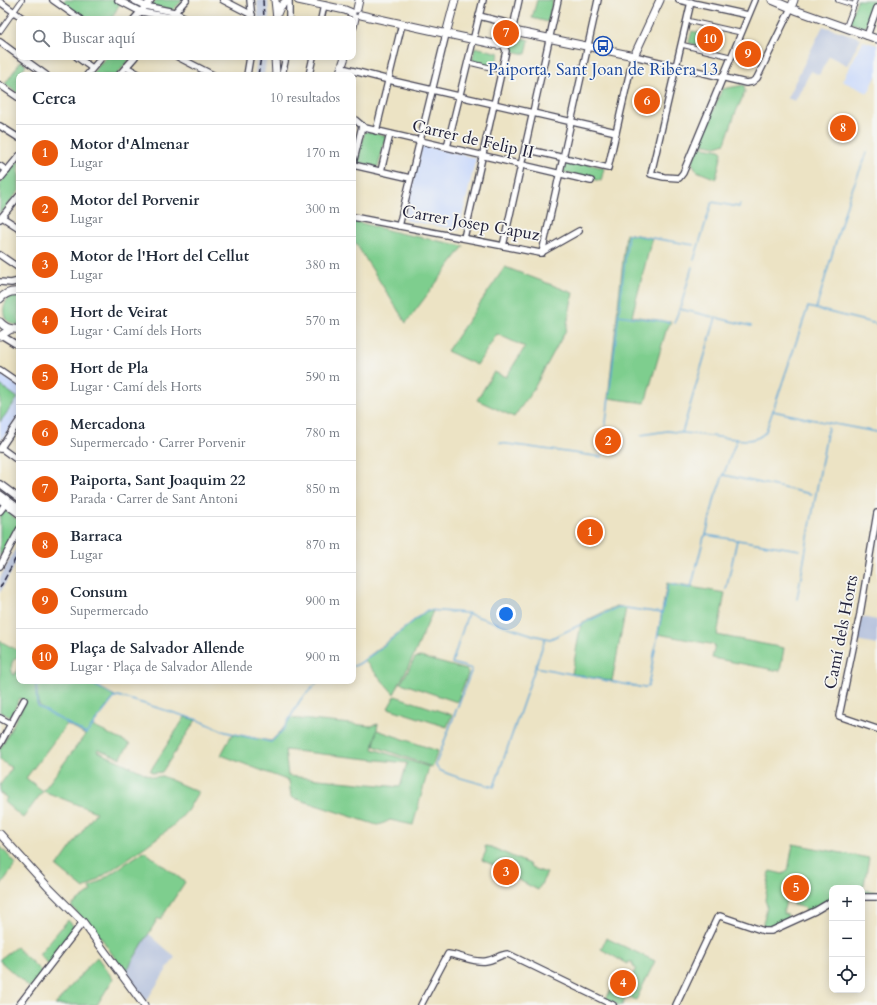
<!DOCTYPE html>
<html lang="es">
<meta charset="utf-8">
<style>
:root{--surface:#fff;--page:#f2f2f3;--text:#1f2937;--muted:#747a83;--line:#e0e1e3;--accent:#ea580c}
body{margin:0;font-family:Cardo,serif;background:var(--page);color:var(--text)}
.controls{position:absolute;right:12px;bottom:12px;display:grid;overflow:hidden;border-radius:8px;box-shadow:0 2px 10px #0003}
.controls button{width:36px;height:36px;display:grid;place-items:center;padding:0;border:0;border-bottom:1px solid var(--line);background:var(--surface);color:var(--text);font:20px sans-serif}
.you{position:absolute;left:506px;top:614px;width:14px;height:14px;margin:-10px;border:3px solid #fff;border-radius:50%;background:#1a73e8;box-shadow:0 0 0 6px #1a73e833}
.badge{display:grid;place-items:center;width:26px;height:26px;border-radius:50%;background:var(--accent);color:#fff;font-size:13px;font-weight:700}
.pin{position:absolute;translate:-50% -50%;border:2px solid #fff;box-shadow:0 1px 4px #0006}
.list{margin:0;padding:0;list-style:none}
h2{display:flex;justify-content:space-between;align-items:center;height:52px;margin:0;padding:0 16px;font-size:17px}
h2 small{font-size:13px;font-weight:400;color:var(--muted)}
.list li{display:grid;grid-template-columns:26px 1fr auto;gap:12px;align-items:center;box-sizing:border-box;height:56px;padding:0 16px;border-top:1px solid var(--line)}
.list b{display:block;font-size:15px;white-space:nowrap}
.list p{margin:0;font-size:13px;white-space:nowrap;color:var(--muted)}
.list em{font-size:13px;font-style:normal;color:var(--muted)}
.icon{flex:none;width:22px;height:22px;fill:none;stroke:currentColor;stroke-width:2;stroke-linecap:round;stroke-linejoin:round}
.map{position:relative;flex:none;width:877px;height:1005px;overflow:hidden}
.search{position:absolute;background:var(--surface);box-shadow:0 2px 10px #0003;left:16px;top:16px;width:340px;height:44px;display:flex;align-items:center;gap:10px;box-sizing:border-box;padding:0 14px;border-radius:8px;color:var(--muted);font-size:15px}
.panel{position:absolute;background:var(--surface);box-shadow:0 2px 10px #0003;left:16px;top:72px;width:340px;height:612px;border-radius:8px}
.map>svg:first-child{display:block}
.built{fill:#cddbfa}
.industrial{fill:#b9c5de}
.green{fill:#7ece8e;stroke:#507864;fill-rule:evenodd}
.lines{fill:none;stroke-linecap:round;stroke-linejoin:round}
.stream{stroke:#5ea6d5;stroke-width:1.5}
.pedestrian-casing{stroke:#403f50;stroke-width:6}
.minor-casing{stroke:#403f50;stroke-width:8}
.tertiary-casing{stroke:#403f50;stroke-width:9}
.pedestrian{stroke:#fff;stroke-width:4}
.minor{stroke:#fff;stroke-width:5.5}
.tertiary{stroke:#fff;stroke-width:7}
.rail{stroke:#22223b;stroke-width:1.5;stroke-dasharray:6 3;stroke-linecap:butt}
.labels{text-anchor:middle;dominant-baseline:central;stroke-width:3.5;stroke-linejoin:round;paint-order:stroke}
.transit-label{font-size:17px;fill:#164399;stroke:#f6f6f2}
.street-label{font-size:17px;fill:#22223b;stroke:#f6f6f2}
</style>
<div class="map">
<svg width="877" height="1005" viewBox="0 0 877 1005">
<rect width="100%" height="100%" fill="#f6f6f2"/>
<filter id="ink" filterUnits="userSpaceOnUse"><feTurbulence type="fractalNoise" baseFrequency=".025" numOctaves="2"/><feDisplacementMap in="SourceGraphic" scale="8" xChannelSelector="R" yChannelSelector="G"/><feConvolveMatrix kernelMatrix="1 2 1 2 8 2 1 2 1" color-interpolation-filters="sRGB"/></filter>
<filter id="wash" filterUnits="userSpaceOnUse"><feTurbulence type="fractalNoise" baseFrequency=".012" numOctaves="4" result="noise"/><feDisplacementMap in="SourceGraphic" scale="16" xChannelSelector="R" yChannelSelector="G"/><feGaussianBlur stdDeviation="0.9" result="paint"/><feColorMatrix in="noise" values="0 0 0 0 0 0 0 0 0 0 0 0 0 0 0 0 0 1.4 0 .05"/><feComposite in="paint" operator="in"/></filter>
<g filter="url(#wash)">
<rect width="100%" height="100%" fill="#ece3c4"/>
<g class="built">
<path d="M 863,41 L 877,45 L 877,75 L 868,93 L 842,81 Z"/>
<path d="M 422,145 L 476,158 L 459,230 L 404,220 Z"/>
<path d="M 0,374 L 19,386 L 19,416 L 0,442 Z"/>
</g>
<g class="industrial">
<path d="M 257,0 L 268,0 L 269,19 L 258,19 Z"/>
<path d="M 823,26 L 861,38 L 847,65 L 829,56 L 819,75 L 811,71 L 795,101 L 787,98 Z"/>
<path d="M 257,57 L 267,57 L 264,75 L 255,75 Z"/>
<path d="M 19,542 L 19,558 L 0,593 L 0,578 Z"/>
<path d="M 861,617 L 877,620 L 877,645 L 856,641 Z"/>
<path d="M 148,933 L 175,957 L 146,1001 L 123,972 L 127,970 Z"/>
</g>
<g class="green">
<path d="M 65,0 L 114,0 L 120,3 L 112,18 L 114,19 L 85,19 L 63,3 Z"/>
<path d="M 156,0 L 183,0 L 173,10 L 151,6 Z"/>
<path d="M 537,0 L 553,0 L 548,22 L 532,18 Z"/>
<path d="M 857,0 L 876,0 L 865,28 L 849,22 Z"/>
<path d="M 692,31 L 716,37 L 713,49 L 689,43 Z"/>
<path d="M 515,36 L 529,40 L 526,54 L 512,51 Z"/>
<path d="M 475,47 L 499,53 L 496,67 L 472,62 Z"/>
<path d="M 106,57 L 131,57 L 117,75 L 91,75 Z"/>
<path d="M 21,61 L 26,65 L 18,76 L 19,94 L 5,84 Z"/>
<path d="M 744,85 L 745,92 L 735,114 L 725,143 L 716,146 L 700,143 L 722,89 Z"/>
<path d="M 365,131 L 386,136 L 378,167 L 357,162 Z"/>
<path d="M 698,146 L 720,150 L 722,153 L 716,179 L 697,171 L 692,163 Z"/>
<path d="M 567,159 L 604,168 L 601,181 L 563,172 Z"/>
<path d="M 19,160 L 19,191 L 0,214 L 0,183 Z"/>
<path d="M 353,221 L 399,233 L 464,246 L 406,323 L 353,239 Z"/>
<path d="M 626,233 L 652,238 L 632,316 L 671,322 L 666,331 L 645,403 L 608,398 Z"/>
<path d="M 505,267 L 573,293 L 566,330 L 533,390 L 514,417 L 477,400 L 494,372 L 506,377 L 525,347 L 497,334 L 477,365 L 447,351 Z"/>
<path d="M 12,295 L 19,296 L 19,325 L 18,325 C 0,324 0,303 12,295 Z"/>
<path d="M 0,385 L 18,398 L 0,422 Z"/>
<path d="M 5,510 L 19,521 L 19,522 L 0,557 L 0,517 Z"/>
<path d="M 667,583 L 725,593 L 717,635 L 784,648 L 780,671 L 712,658 L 715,645 L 658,634 Z"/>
<path d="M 616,606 L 626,608 L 612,681 L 572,674 L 581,623 Z"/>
<path d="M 426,611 L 433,611 L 414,655 L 394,694 L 364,660 Z"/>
<path d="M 0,641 L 19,651 L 19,656 C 10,660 10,668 14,676 L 19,666 L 19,681 L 35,681 L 37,705 L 43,709 L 38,703 L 36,681 L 87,681 L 115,696 L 92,726 L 130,744 L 120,758 L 98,749 L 97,751 L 153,777 L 162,776 L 198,792 L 187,811 L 174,825 L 146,846 L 84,889 L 57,867 L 96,812 L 43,791 L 23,818 L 4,802 L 7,798 L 0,793 L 0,785 L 12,768 L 0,760 L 0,749 L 26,701 L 20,698 L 10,717 L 0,712 ZM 67,724 L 85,735 L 43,791 L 26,778 Z"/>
<path d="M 420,657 L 467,670 L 468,674 L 457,702 L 401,683 L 415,658 Z"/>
<path d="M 395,696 L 452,715 L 447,727 L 388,708 Z"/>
<path d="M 185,717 L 196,720 L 162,772 L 154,773 L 150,771 Z"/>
<path d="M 290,718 L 371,726 L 378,724 L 373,749 L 429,767 L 413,825 L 390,820 L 382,824 L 377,825 L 291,797 L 289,781 L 221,755 L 232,734 L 271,741 L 282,730 ZM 285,750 L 406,763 L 407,763 L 400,787 L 288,776 Z"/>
<path d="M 377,730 L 438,751 L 432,767 L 374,746 Z"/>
<path d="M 793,844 L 869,858 L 863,890 L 877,892 L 877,895 L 862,896 L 862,888 L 832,888 L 832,898 L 805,913 L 806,908 L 793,905 L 793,903 L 786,901 L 783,914 L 788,915 L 786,923 L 783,924 L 775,923 L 774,927 L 767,929 L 762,928 L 767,906 L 765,900 L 770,871 L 783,874 L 788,871 Z"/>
<path d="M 0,846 L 16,864 L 0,886 Z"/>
<path d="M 485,846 L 491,847 L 529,864 L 531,868 L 547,873 L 538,890 L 507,874 L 508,872 L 482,860 L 486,851 Z"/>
<path d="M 144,851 L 185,882 L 160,920 L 158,918 L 127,970 L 124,972 L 100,936 L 98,937 L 94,931 L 71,906 L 92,891 L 90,888 Z"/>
<path d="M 68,920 L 76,929 L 49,965 L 39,954 Z"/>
<path d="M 606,938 L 655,961 L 636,1000 L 626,996 L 622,1005 L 618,1005 L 606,999 L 610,991 L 622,997 L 636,968 L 633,967 L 634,965 L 632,964 L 633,962 L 628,962 L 627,964 L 601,949 Z"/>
<path d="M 16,947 L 43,973 L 30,988 L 0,961 L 0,959 Z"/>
<path d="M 97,957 L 113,979 L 97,1005 L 55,1005 L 90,964 Z"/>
</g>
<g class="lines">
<g class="stream">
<path d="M 694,260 L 712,202 L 739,207 L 740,204"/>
<path d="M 680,309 L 751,326"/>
<path d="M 816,309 L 849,197 L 867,153"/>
<path d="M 618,315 L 669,322"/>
<path d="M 674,323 L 682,302 L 692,267"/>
<path d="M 773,411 L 829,423"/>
<path d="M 829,423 L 877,432"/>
<path d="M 682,433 L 716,317"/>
<path d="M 641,435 L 667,431 L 736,439"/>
<path d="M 500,443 L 602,457 L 628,234 L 694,245"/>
<path d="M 724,475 L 811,494"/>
<path d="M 706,535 L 800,550"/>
<path d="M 726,590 L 737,540"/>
<path d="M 797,599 L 828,427"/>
<path d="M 468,613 L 452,663 L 472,669 L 436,763 C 436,765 435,766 438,769 C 445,775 483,784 494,787 L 545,639"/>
<path d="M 353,666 C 360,666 366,657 373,654 L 427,610 L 466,613 L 533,635 L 550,639 L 618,607 L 662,613 L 668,584 L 691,588 L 704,537 L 706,535 L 715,497 L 737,439 C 748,441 759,441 766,431 L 808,307 L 877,324"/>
<path d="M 535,667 L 645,688 L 648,686 L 662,613"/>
<path d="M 36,681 L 37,703 L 39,707 L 86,734 L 115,697 L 118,696 L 198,720 L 226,732 L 271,742 L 283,730 L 301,699 L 319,681"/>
<path d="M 88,681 L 115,697"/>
</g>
</g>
</g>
<g filter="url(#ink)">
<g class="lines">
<defs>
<g id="pedestrian">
<path d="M 838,0 L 854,5"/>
<path d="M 15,10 L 22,0"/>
<path d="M 689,21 L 738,32"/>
<path d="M 847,24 L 856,0"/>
<path d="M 0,31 L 12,14"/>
<path d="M 683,45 L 728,56"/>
<path d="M 467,62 L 496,69 L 501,73"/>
</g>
<g id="minor">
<path d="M 53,0 L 80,19"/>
<path d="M 118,0 L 141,12 L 170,17 L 174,19"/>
<path d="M 133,0 L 145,6 L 174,12 L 188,19"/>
<path d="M 223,0 L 252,15"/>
<path d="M 250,0 L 252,19"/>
<path d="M 289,0 L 289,19"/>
<path d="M 679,0 L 748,15"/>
<path d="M 0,2 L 24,19"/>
<path d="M 691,2 L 651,174 L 664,177 L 679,178 L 683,173 L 755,0"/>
<path d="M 173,14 L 186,0"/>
<path d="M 479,16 L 507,23 L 513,27"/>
<path d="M 134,19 L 151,0"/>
<path d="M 321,19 L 324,5"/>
<path d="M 513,29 L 513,27 L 519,0"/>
<path d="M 867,36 L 877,8"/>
<path d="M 0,42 L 19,56"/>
<path d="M 21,57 L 46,75"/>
<path d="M 77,57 L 92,68"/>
<path d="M 178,57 L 213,75"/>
<path d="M 126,67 L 140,75"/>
<path d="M 342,68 L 393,81 L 616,132"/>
<path d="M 87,75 L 102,57"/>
<path d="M 119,75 L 135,57"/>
<path d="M 247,75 L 250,57"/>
<path d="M 282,75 L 286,57"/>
<path d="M 309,75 L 313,57"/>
<path d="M 0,85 L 19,98"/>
<path d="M 353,118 L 365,128 L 591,181"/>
<path d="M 0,126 L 19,138"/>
<path d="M 376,131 L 402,24"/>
<path d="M 447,147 L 483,0"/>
<path d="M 525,149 L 608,168 L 632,62 L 634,56 L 746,83 L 752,82 L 757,78 L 791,8"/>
<path d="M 353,164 L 362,126"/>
<path d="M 353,165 L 410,178"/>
<path d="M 0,166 L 7,171"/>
<path d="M 381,171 L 390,134"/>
<path d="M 0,179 L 19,156"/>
<path d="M 2,217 L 19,228"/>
<path d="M 353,217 L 540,253 L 579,231"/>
<path d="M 0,219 L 19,196"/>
<path d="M 399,226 L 446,34"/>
<path d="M 464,238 L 506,51 L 503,44"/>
<path d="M 503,246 L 558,0"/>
<path d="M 542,253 L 598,0"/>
<path d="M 0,255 L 19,268"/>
<path d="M 0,282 L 11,283 L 19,281"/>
<path d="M 1,335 L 19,346"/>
<path d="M 0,370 L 19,383"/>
<path d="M 1,448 L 19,461"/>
<path d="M 0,449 L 19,421"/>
<path d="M 0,484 L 19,498"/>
<path d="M 0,494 L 19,508"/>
<path d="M 0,500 L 19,514"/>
<path d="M 0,511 L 7,502"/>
<path d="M 877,513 L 860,614 L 839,716 L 877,729"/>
<path d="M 0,566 L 19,530"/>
<path d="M 0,718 L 11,724"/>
<path d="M 0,744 L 24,700"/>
<path d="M 862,897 L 877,897"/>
<path d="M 19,1005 L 83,922"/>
<path d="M 421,1005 L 448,954 C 460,955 473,963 486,961 C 495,960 500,954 508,954 L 613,1005"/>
<path d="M 676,1005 L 717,918 L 720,916 L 764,931 L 771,931 L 815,911 L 832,901"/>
</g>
<g id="tertiary">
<path d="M 275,0 L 277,19"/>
<path d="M 298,0 L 345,10 L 352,13"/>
<path d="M 772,0 L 798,11 L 877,39"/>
<path d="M 791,8 L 794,0"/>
<path d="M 357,9 L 359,0"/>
<path d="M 277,14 L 280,7 L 287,0"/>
<path d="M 361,15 L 498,45 L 503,44 L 510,34 L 514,31 L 634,56 L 660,0"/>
<path d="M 353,27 L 355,18"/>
<path d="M 446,34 L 455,0"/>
<path d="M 275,57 L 276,75"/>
<path d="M 339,75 L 345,57"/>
<path d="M 0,299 C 5,293 11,291 19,292"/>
<path d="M 0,322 C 5,328 11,330 19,329"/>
<path d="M 0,336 L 11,329"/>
<path d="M 0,834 L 48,887 L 83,922 L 144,1005"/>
</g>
</defs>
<use href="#pedestrian" class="pedestrian-casing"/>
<use href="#minor" class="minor-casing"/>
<use href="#tertiary" class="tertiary-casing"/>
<use href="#pedestrian" class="pedestrian"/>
<use href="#minor" class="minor"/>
<use href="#tertiary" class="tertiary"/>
<g class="rail">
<path d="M 263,0 L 264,19"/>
<path d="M 258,75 L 261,57"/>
<path d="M 0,588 L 19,552"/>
</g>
</g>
</g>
<defs>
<symbol id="bus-ring" viewBox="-11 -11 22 22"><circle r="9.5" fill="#f6f6f2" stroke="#1a4fb4" stroke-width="1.5"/><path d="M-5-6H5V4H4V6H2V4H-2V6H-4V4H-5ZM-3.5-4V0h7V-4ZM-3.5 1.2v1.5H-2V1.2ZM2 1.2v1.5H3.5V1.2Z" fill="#1a4fb4"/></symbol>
</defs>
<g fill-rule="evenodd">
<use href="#bus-ring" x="592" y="35" width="22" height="22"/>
</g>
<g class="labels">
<g class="transit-label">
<text x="603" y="69">Paiporta, Sant Joan de Ribera 13</text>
</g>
<g class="street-label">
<text transform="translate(473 139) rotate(13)">Carrer de Felip II</text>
<text transform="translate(471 223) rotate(10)">Carrer Josep Capuz</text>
<text transform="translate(841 632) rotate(-79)">Camí dels Horts</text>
</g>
</g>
</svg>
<div class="controls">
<button>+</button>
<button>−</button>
<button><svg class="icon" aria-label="locate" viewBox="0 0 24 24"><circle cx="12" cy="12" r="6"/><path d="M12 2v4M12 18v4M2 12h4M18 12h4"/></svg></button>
</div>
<div class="you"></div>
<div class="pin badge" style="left:590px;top:532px">1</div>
<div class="pin badge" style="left:608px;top:441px">2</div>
<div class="pin badge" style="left:506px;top:872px">3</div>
<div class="pin badge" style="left:623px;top:983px">4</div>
<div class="pin badge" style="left:796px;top:888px">5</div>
<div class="pin badge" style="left:647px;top:101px">6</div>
<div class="pin badge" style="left:506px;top:33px">7</div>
<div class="pin badge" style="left:843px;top:128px">8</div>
<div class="pin badge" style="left:748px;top:54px">9</div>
<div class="pin badge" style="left:710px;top:39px">10</div>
<div class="search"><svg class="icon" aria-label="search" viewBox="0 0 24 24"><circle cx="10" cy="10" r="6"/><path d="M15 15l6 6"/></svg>Buscar aquí</div>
<section class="panel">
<h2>Cerca<small>10 resultados</small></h2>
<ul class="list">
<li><span class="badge">1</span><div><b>Motor d'Almenar</b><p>Lugar</p></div><em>170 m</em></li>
<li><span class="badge">2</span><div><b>Motor del Porvenir</b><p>Lugar</p></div><em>300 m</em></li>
<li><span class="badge">3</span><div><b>Motor de l'Hort del Cellut</b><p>Lugar</p></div><em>380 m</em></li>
<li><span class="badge">4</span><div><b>Hort de Veirat</b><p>Lugar · Camí dels Horts</p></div><em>570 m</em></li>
<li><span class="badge">5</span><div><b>Hort de Pla</b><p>Lugar · Camí dels Horts</p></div><em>590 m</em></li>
<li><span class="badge">6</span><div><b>Mercadona</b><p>Supermercado · Carrer Porvenir</p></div><em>780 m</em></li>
<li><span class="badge">7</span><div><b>Paiporta, Sant Joaquim 22</b><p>Parada · Carrer de Sant Antoni</p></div><em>850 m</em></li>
<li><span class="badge">8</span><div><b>Barraca</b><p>Lugar</p></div><em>870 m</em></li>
<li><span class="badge">9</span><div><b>Consum</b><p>Supermercado</p></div><em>900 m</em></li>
<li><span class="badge">10</span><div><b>Plaça de Salvador Allende</b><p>Lugar · Plaça de Salvador Allende</p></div><em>900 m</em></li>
</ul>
</section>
</div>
